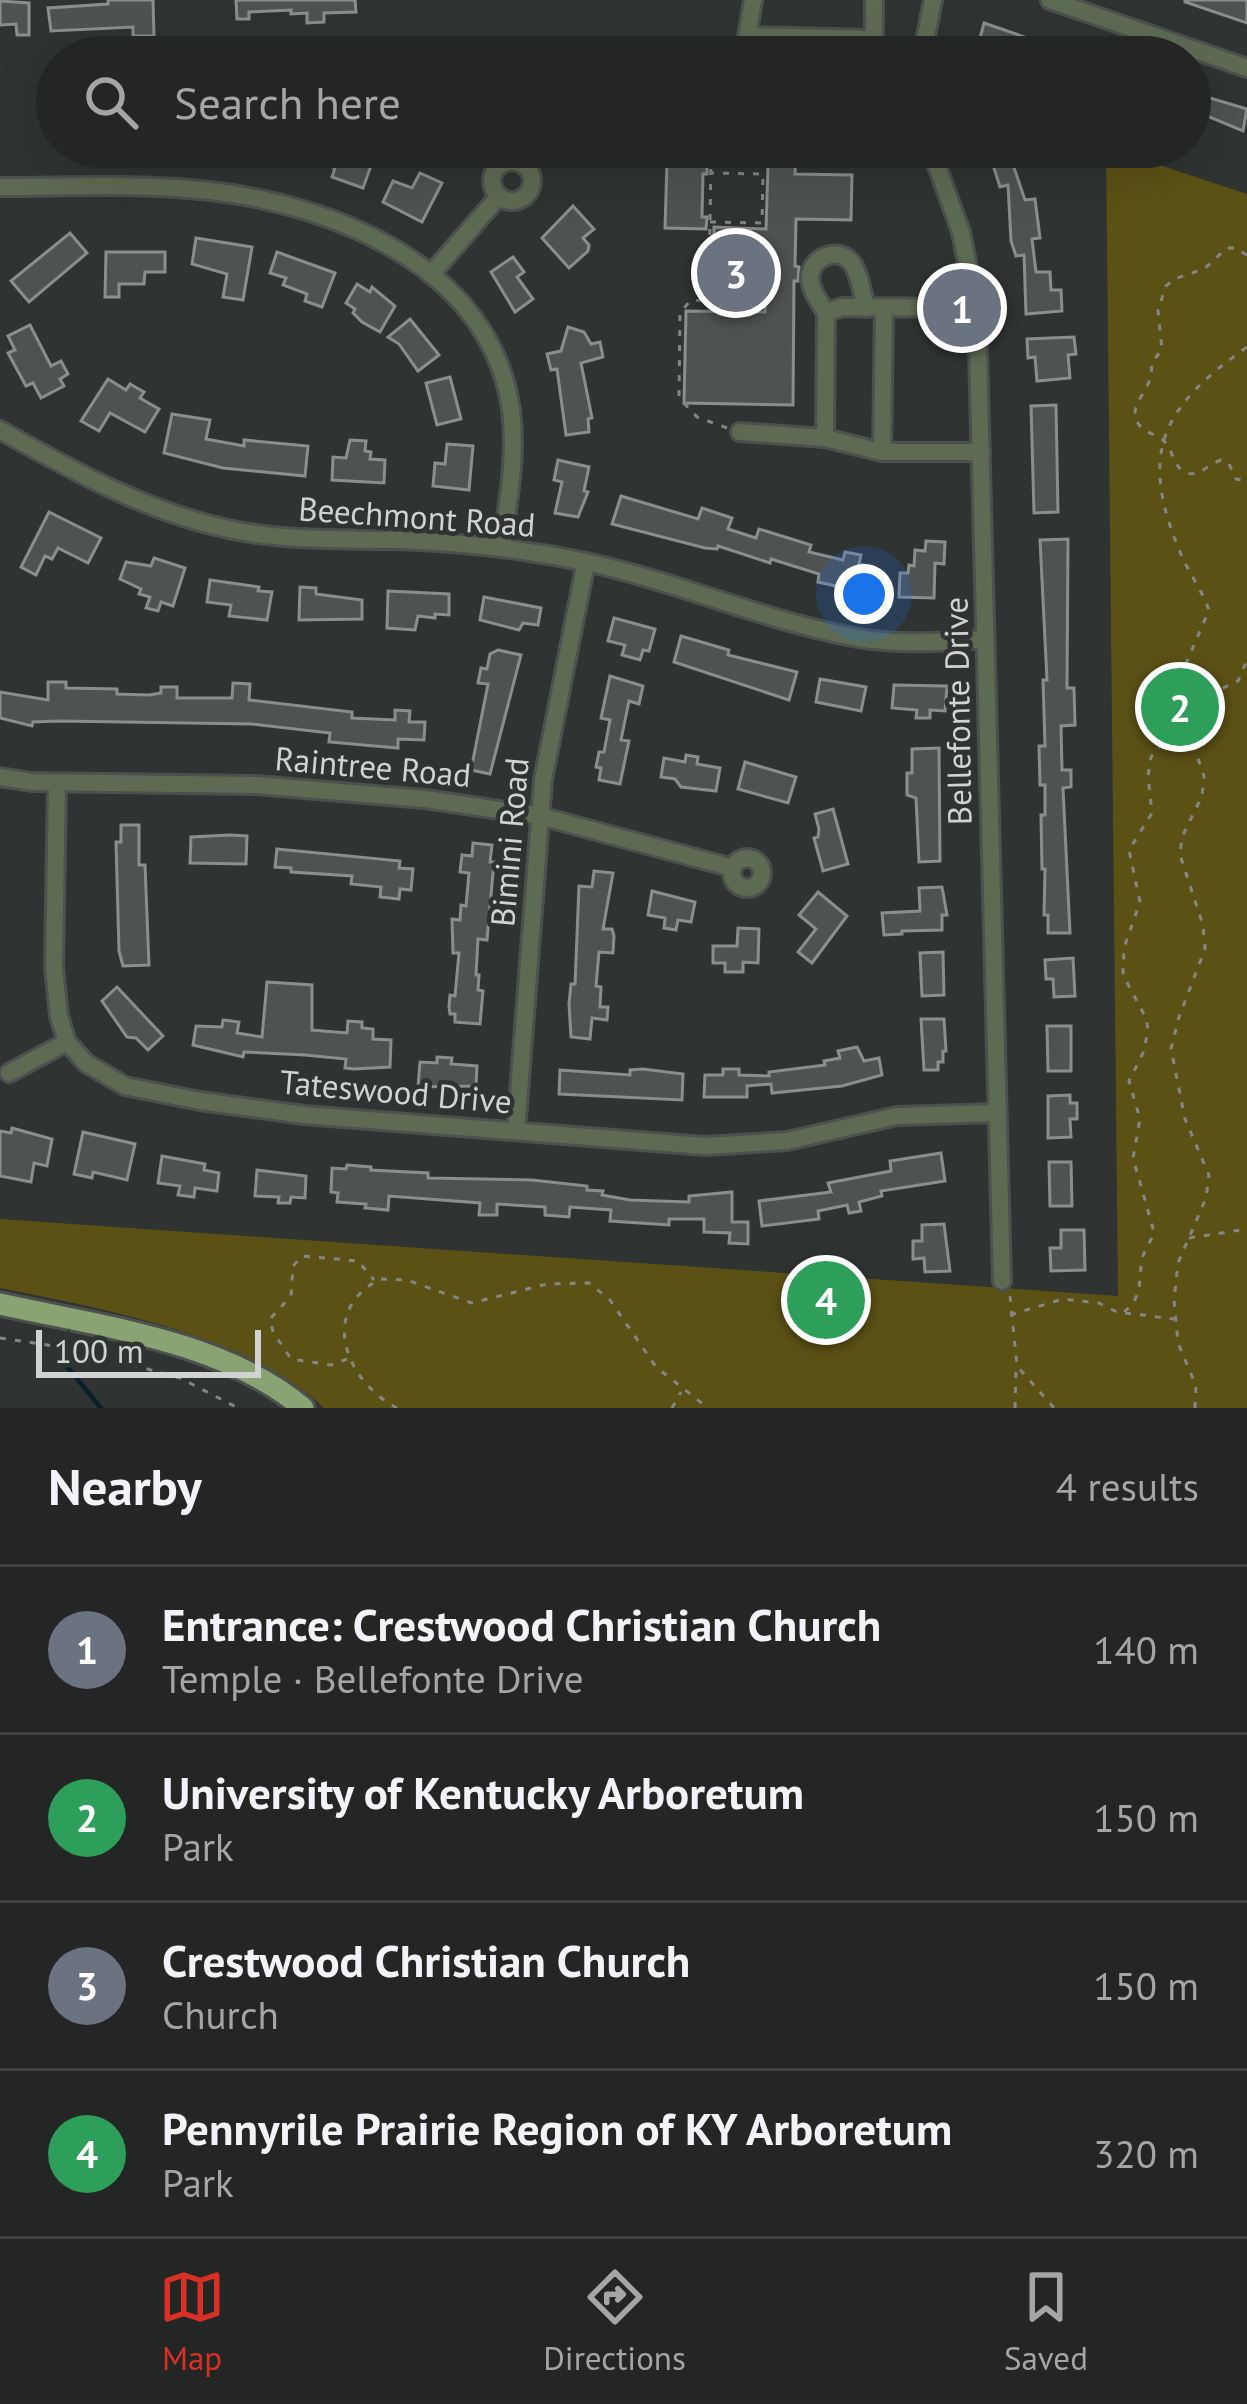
<!DOCTYPE html>
<meta charset="utf-8">
<style>
:root{--surface:#232625;--page:#2f3232;--text:#f1f3f6;--muted:#a3a5a7;--line:#404342;--accent:#d93025}
body{margin:0;font-family:"PT Sans",sans-serif;background:var(--page);color:var(--text)}
.scale{position:absolute;left:36px;bottom:30px;width:225px;box-sizing:border-box;padding-left:12px;border:6px solid #d1d3d2;border-top:0;font-size:33px;line-height:42px;white-space:nowrap;color:#d1d3d2;-webkit-text-stroke:9px #2f3331;paint-order:stroke}
.you{position:absolute;left:864px;top:594px;width:42px;height:42px;margin:-30px;border:9px solid #fff;border-radius:50%;background:#1a73e8;box-shadow:0 0 0 18px #1a73e833}
.badge{display:grid;place-items:center;width:78px;height:78px;border-radius:50%;background:var(--accent);color:#fff;font-size:39px;font-weight:700}
.pin{position:absolute;translate:-50% -50%;border:6px solid #fff;box-shadow:0 3px 12px #0006}
.list{margin:0;padding:0;list-style:none}
h2{display:flex;justify-content:space-between;align-items:center;height:156px;margin:0;padding:0 48px;font-size:51px}
h2 small{font-size:39px;font-weight:400;color:var(--muted)}
.list li{display:grid;grid-template-columns:78px 1fr auto;gap:36px;align-items:center;box-sizing:border-box;height:168px;padding:0 48px;border-top:3px solid var(--line)}
.list b{display:block;font-size:45px;white-space:nowrap}
.list p{margin:0;font-size:39px;white-space:nowrap;color:var(--muted)}
.list em{font-size:39px;font-style:normal;color:var(--muted)}
.icon{flex:none;width:66px;height:66px;fill:none;stroke:currentColor;stroke-width:2;stroke-linecap:round;stroke-linejoin:round}
.map{position:relative;flex:none;width:1247px;height:1408px;overflow:hidden}
.search{position:absolute;background:var(--surface);box-shadow:0 12px 48px #0002;left:36px;right:36px;top:36px;height:132px;display:flex;align-items:center;gap:30px;box-sizing:border-box;padding:0 42px;border-radius:66px;color:var(--muted);font-size:45px}
.sheet{height:828px;background:var(--surface)}
nav{display:flex;justify-content:space-around;align-items:center;box-sizing:border-box;height:168px;border-top:3px solid var(--line);background:var(--surface);font-size:33px;color:var(--muted)}
nav a{display:grid;justify-items:center;gap:6px}
nav .on{color:var(--accent)}
.map>svg:first-child{display:block}
.green{fill:#5c5115}
.lines{fill:none;stroke-linecap:round;stroke-linejoin:round}
.stream{stroke:#08202a;stroke-width:4.5}
.building{fill:#4e5252;stroke:#898e8e;stroke-width:3}
.minor-casing{stroke:#4c504e;stroke-width:22}
.major-casing{stroke:#4c504e;stroke-width:27}
.path{stroke:#848785;stroke-width:3;stroke-dasharray:6 9;stroke-linecap:butt}
.minor{stroke:#5e6b53;stroke-width:16}
.major{stroke:#89a372;stroke-width:21}
.labels{text-anchor:middle;dominant-baseline:central;stroke-width:9;stroke-linejoin:round;paint-order:stroke}
.street-label{font-size:33px;fill:#d1d3d2;stroke:#2f3331}
</style>
<div class="map">
<svg width="1247" height="1408" viewBox="0 0 1247 1408">
<rect width="100%" height="100%" fill="#2f3331"/>
<path class="green" d="M 1106,147 L 1247,194 L 1247,1408 L 324,1408 C 246,1334 103,1309 0,1288 L 0,1219 L 1118,1296 Z"/>
<g class="lines">
<path class="stream" d="M 64,1363 L 101,1408"/>
</g>
<g class="building">
<path d="M 108,0 L 153,0 L 154,36 L 133,36 L 133,27 L 51,31 L 48,8 L 108,4 Z"/>
<path d="M 236,0 L 355,0 L 356,12 L 324,13 L 324,22 L 307,23 L 307,13 L 291,14 L 291,10 L 249,12 L 249,19 L 237,19 Z"/>
<path d="M 1185,0 L 1247,0 L 1247,23 L 1185,2 Z"/>
<path d="M 0,1 L 29,3 L 29,35 L 17,35 L 16,24 L 0,25 Z"/>
<path d="M 984,23 L 1077,55 L 1077,57 L 1010,57 L 993,51 L 991,57 L 975,57 Z"/>
<path d="M 1190,92 L 1247,109 L 1243,131 L 1190,109 Z"/>
<path d="M 328,147 L 344,152 L 349,147 L 365,153 L 363,160 L 372,163 L 363,188 L 332,177 L 335,168 L 323,163 Z"/>
<path d="M 656,147 L 796,147 L 795,174 L 852,175 L 851,220 L 796,219 L 795,266 L 799,267 L 798,281 L 794,281 L 793,405 L 684,403 L 686,311 L 765,312 L 766,280 L 713,279 L 714,227 L 766,229 L 768,165 L 707,164 L 707,174 L 703,174 L 702,217 L 707,217 L 706,229 L 665,228 L 667,162 L 656,162 Z"/>
<path d="M 996,147 L 1007,147 L 1025,200 L 1035,199 L 1040,238 L 1032,239 L 1036,272 L 1050,272 L 1051,290 L 1061,290 L 1062,311 L 1026,314 L 1024,255 L 1016,256 L 1011,241 L 1008,185 L 1000,187 L 988,149 Z"/>
<path d="M 420,173 L 442,183 L 422,222 L 383,202 L 393,181 L 412,188 Z"/>
<path d="M 573,206 L 594,229 L 583,238 L 589,245 L 588,251 L 569,268 L 542,238 Z"/>
<path d="M 70,233 L 87,253 L 29,302 L 11,281 Z"/>
<path d="M 196,238 L 252,247 L 243,300 L 223,297 L 227,274 L 192,264 Z"/>
<path d="M 106,252 L 165,252 L 165,272 L 145,272 L 144,284 L 119,284 L 119,297 L 105,297 Z"/>
<path d="M 277,252 L 335,273 L 322,307 L 305,301 L 307,294 L 283,285 L 286,278 L 270,273 Z"/>
<path d="M 513,257 L 524,272 L 517,277 L 533,299 L 515,312 L 491,272 Z"/>
<path d="M 357,284 L 370,292 L 372,287 L 395,306 L 380,332 L 362,322 L 353,313 L 355,309 L 346,303 Z"/>
<path d="M 410,319 L 439,355 L 418,371 L 399,344 L 388,337 Z"/>
<path d="M 30,325 L 51,366 L 61,361 L 68,374 L 60,379 L 64,386 L 41,398 L 33,383 L 26,386 L 8,353 L 15,350 L 8,336 Z"/>
<path d="M 568,327 L 584,332 L 591,344 L 600,342 L 603,357 L 581,363 L 592,418 L 588,419 L 589,432 L 566,435 L 557,369 L 551,370 L 547,354 L 561,351 Z"/>
<path d="M 1074,337 L 1076,354 L 1068,355 L 1070,378 L 1037,381 L 1035,357 L 1028,358 L 1027,339 Z"/>
<path d="M 450,377 L 461,419 L 437,425 L 426,383 Z"/>
<path d="M 108,379 L 126,390 L 130,384 L 144,392 L 140,398 L 159,409 L 145,432 L 110,413 L 99,431 L 81,421 Z"/>
<path d="M 1056,405 L 1058,512 L 1034,513 L 1031,406 Z"/>
<path d="M 172,414 L 210,420 L 206,439 L 244,446 L 244,440 L 308,446 L 305,476 L 223,468 L 164,453 Z"/>
<path d="M 350,440 L 366,441 L 365,451 L 371,452 L 370,459 L 385,460 L 384,483 L 332,480 L 333,457 L 346,458 Z"/>
<path d="M 447,444 L 473,446 L 469,490 L 433,486 L 435,463 L 445,464 Z"/>
<path d="M 558,460 L 589,467 L 584,491 L 588,492 L 578,517 L 555,513 L 562,482 L 554,480 Z"/>
<path d="M 621,496 L 698,519 L 702,508 L 732,518 L 728,529 L 756,538 L 759,529 L 811,545 L 809,552 L 843,560 L 845,552 L 861,555 L 859,564 L 873,567 L 867,593 L 818,582 L 819,574 L 771,559 L 770,563 L 718,546 L 717,549 L 705,548 L 612,524 Z"/>
<path d="M 49,512 L 101,538 L 88,563 L 58,548 L 52,559 L 45,556 L 36,575 L 21,567 Z"/>
<path d="M 1068,539 L 1067,688 L 1074,688 L 1075,725 L 1061,726 L 1062,770 L 1071,770 L 1071,787 L 1063,788 L 1070,933 L 1048,933 L 1048,915 L 1044,915 L 1045,869 L 1042,869 L 1041,815 L 1045,815 L 1045,785 L 1040,785 L 1039,746 L 1045,746 L 1043,680 L 1047,680 L 1040,540 Z"/>
<path d="M 926,541 L 945,542 L 944,564 L 935,563 L 934,598 L 899,597 L 900,573 L 908,573 L 909,565 L 914,566 L 915,550 L 925,551 Z"/>
<path d="M 154,558 L 185,568 L 173,606 L 161,602 L 158,611 L 146,608 L 150,597 L 139,594 L 141,589 L 120,579 L 126,562 L 151,566 Z"/>
<path d="M 210,580 L 259,587 L 258,591 L 272,592 L 267,620 L 229,616 L 231,605 L 207,602 Z"/>
<path d="M 300,587 L 316,588 L 316,594 L 362,600 L 362,619 L 299,620 Z"/>
<path d="M 388,591 L 449,594 L 449,615 L 435,614 L 435,618 L 418,616 L 415,630 L 387,628 Z"/>
<path d="M 484,597 L 541,608 L 538,625 L 523,623 L 519,630 L 480,620 Z"/>
<path d="M 614,618 L 655,629 L 649,651 L 643,650 L 640,660 L 622,655 L 625,645 L 608,641 Z"/>
<path d="M 681,636 L 729,650 L 728,655 L 797,672 L 789,700 L 674,662 Z"/>
<path d="M 498,650 L 521,655 L 490,774 L 471,770 L 488,684 L 478,683 L 481,668 L 487,669 L 490,654 Z"/>
<path d="M 610,676 L 643,686 L 639,704 L 629,701 L 621,740 L 629,741 L 620,784 L 599,780 L 601,768 L 596,767 L 599,752 L 604,752 L 610,720 L 601,718 Z"/>
<path d="M 820,679 L 866,687 L 861,711 L 816,702 Z"/>
<path d="M 48,682 L 66,682 L 66,688 L 117,689 L 117,694 L 149,695 L 161,693 L 161,687 L 177,687 L 177,698 L 232,698 L 233,683 L 250,684 L 249,700 L 352,712 L 352,718 L 395,720 L 395,710 L 410,711 L 409,722 L 425,722 L 424,740 L 398,739 L 398,748 L 329,742 L 330,733 L 252,724 L 60,721 L 33,722 L 32,726 L 0,718 L 0,692 L 48,700 Z"/>
<path d="M 894,685 L 947,686 L 945,711 L 930,710 L 930,718 L 916,718 L 917,710 L 892,708 Z"/>
<path d="M 939,748 L 940,861 L 919,862 L 916,798 L 907,795 L 907,773 L 912,773 L 912,749 Z"/>
<path d="M 686,755 L 698,757 L 697,764 L 720,768 L 716,791 L 681,787 L 675,779 L 661,777 L 664,758 L 685,762 Z"/>
<path d="M 745,762 L 796,777 L 788,803 L 738,789 Z"/>
<path d="M 833,809 L 848,864 L 823,871 L 814,838 L 818,837 L 819,829 L 815,814 Z"/>
<path d="M 121,825 L 139,825 L 139,865 L 145,865 L 149,965 L 123,966 L 119,951 L 116,842 L 121,842 Z"/>
<path d="M 230,835 L 247,836 L 246,864 L 190,863 L 191,837 Z"/>
<path d="M 473,843 L 492,845 L 490,862 L 494,862 L 487,940 L 478,939 L 476,975 L 479,975 L 478,990 L 483,991 L 480,1024 L 455,1022 L 455,1014 L 450,1014 L 449,1007 L 450,995 L 455,996 L 459,953 L 453,953 L 452,919 L 460,920 L 461,905 L 466,906 L 469,873 L 460,872 L 462,855 L 472,856 Z"/>
<path d="M 277,849 L 400,861 L 399,868 L 413,869 L 411,890 L 400,889 L 399,899 L 380,897 L 381,887 L 351,884 L 352,876 L 291,872 L 291,868 L 275,867 Z"/>
<path d="M 594,871 L 613,873 L 603,929 L 612,929 L 614,936 L 613,953 L 599,952 L 596,986 L 601,987 L 600,1007 L 608,1007 L 607,1020 L 592,1018 L 590,1039 L 571,1037 L 569,1004 L 571,984 L 575,984 L 579,886 L 592,887 Z"/>
<path d="M 942,887 L 947,915 L 942,915 L 942,930 L 902,931 L 902,934 L 884,935 L 882,913 L 920,911 L 919,888 Z"/>
<path d="M 652,891 L 695,902 L 691,922 L 678,920 L 676,930 L 664,928 L 665,918 L 648,915 Z"/>
<path d="M 818,892 L 847,916 L 812,963 L 798,952 L 816,929 L 799,915 Z"/>
<path d="M 738,928 L 759,929 L 758,963 L 743,962 L 743,972 L 725,972 L 725,963 L 713,963 L 713,946 L 737,946 Z"/>
<path d="M 943,952 L 944,995 L 922,996 L 920,953 Z"/>
<path d="M 1073,958 L 1075,996 L 1054,997 L 1053,979 L 1046,979 L 1045,960 Z"/>
<path d="M 267,982 L 312,985 L 312,1030 L 347,1033 L 348,1021 L 362,1022 L 362,1028 L 373,1029 L 373,1039 L 391,1040 L 390,1067 L 354,1069 L 345,1068 L 346,1059 L 305,1055 L 244,1052 L 243,1057 L 193,1045 L 196,1026 L 222,1027 L 223,1020 L 239,1022 L 237,1033 L 262,1037 Z"/>
<path d="M 117,987 L 163,1036 L 148,1050 L 136,1038 L 127,1037 L 102,1001 Z"/>
<path d="M 921,1019 L 944,1019 L 946,1051 L 943,1051 L 943,1062 L 938,1062 L 938,1070 L 924,1070 Z"/>
<path d="M 1047,1026 L 1071,1026 L 1071,1071 L 1048,1071 Z"/>
<path d="M 857,1047 L 864,1061 L 879,1058 L 882,1075 L 842,1086 L 772,1093 L 771,1084 L 747,1086 L 747,1097 L 704,1097 L 705,1075 L 723,1075 L 723,1069 L 739,1069 L 739,1075 L 769,1076 L 769,1072 L 825,1065 L 824,1061 L 840,1058 L 838,1051 Z"/>
<path d="M 437,1057 L 452,1058 L 451,1064 L 477,1066 L 476,1086 L 418,1087 L 420,1062 L 437,1063 Z"/>
<path d="M 560,1070 L 630,1075 L 630,1070 L 643,1069 L 683,1074 L 682,1100 L 559,1094 Z"/>
<path d="M 1070,1095 L 1070,1103 L 1077,1103 L 1077,1119 L 1070,1119 L 1071,1137 L 1048,1138 L 1048,1096 Z"/>
<path d="M 12,1128 L 52,1139 L 47,1166 L 34,1163 L 31,1182 L 0,1176 L 0,1131 L 11,1133 Z"/>
<path d="M 83,1132 L 135,1144 L 127,1180 L 93,1172 L 92,1178 L 74,1174 Z"/>
<path d="M 941,1153 L 945,1181 L 881,1191 L 882,1196 L 859,1202 L 861,1211 L 849,1213 L 847,1205 L 818,1211 L 819,1219 L 762,1226 L 759,1201 L 831,1192 L 828,1183 L 891,1171 L 890,1161 Z"/>
<path d="M 162,1156 L 205,1164 L 204,1170 L 219,1173 L 217,1191 L 195,1188 L 194,1197 L 178,1195 L 180,1186 L 158,1183 Z"/>
<path d="M 1049,1162 L 1071,1162 L 1072,1206 L 1050,1206 Z"/>
<path d="M 347,1165 L 371,1167 L 371,1170 L 428,1173 L 428,1178 L 532,1180 L 587,1186 L 587,1190 L 603,1191 L 602,1195 L 630,1200 L 689,1202 L 689,1196 L 732,1192 L 732,1222 L 748,1222 L 748,1244 L 729,1243 L 730,1233 L 704,1232 L 704,1219 L 669,1219 L 669,1225 L 610,1221 L 611,1210 L 570,1207 L 569,1217 L 545,1215 L 545,1207 L 497,1204 L 497,1215 L 479,1215 L 480,1203 L 389,1196 L 388,1210 L 365,1208 L 366,1204 L 337,1202 L 338,1193 L 331,1192 L 332,1168 L 346,1169 Z"/>
<path d="M 257,1170 L 306,1176 L 305,1198 L 291,1197 L 290,1203 L 278,1203 L 279,1197 L 255,1196 Z"/>
<path d="M 944,1224 L 950,1271 L 925,1272 L 924,1258 L 913,1259 L 913,1241 L 922,1241 L 922,1225 Z"/>
<path d="M 1061,1230 L 1084,1230 L 1085,1270 L 1051,1271 L 1050,1248 L 1061,1248 Z"/>
</g>
<g class="lines">
<defs>
<g id="minor">
<path d="M 874,0 L 874,57"/>
<path d="M 1050,0 L 1247,68"/>
<path d="M 747,36 L 874,39"/>
<path d="M 744,57 L 753,0"/>
<path d="M 922,57 L 933,0"/>
<path d="M 930,147 L 961,232 L 977,313 L 1002,1281"/>
<circle cx="512" cy="181" r="20"/>
<path d="M 0,187 C 69,187 141,183 210,191 C 336,205 491,268 511,410 C 517,456 508,501 502,546"/>
<path d="M 433,272 L 499,196"/>
<path d="M 976,308 L 842,307 L 826,313 L 825,438 L 882,452 L 981,452"/>
<path d="M 826,313 C 820,301 811,293 810,278 C 810,258 837,246 851,262 C 860,273 862,294 866,308"/>
<path d="M 0,430 C 75,472 148,513 233,530 C 287,541 342,539 396,540 C 461,542 523,549 586,562 C 678,582 765,621 858,638 C 899,645 944,642 985,639"/>
<path d="M 740,432 L 825,438"/>
<path d="M 882,452 L 884,308"/>
<path d="M 0,777 L 32,782 L 256,785 L 425,799 L 540,816 L 733,868"/>
<path d="M 57,783 L 54,968 L 59,1016 L 67,1042 L 86,1063 L 125,1086 L 200,1101 L 304,1115 L 705,1146 L 787,1141 L 897,1116 L 995,1113"/>
<circle cx="747" cy="873" r="15"/>
<path d="M 9,1073 L 67,1042"/>
<path d="M 516,1131 L 543,780 L 586,562"/>
</g>
<path id="major" d="M 0,1304 C 98,1326 225,1341 303,1408"/>
</defs>
<use href="#minor" class="minor-casing"/>
<use href="#major" class="major-casing"/>
<g class="path">
<path d="M 710,222 L 762,223 L 763,174 L 711,173"/>
<path d="M 1247,255 L 1235,248 L 1227,248 L 1204,269 L 1174,279 L 1166,286 L 1158,310 L 1162,350 C 1145,369 1156,366 1148,384 C 1143,397 1126,411 1141,427 C 1148,434 1159,435 1165,442 C 1174,452 1173,468 1187,473 C 1198,477 1211,463 1221,460 L 1229,464 L 1236,479 L 1247,481"/>
<path d="M 709,295 L 711,154"/>
<path d="M 727,428 L 697,417 L 679,398 L 680,313 L 690,301 L 740,297 L 772,277"/>
<path d="M 1189,1238 L 1247,1229"/>
<path d="M 1010,1296 L 1017,1366 L 1054,1408"/>
<path d="M 1125,1313 L 1174,1319"/>
<path d="M 1010,1315 L 1063,1299 L 1099,1303 L 1121,1314 C 1144,1298 1138,1282 1142,1260 C 1143,1251 1152,1241 1154,1232 L 1133,1158 L 1140,1119 L 1129,1081 L 1144,1051 L 1148,1029 L 1146,1018 L 1123,975 L 1124,948 L 1140,902 L 1129,850 L 1152,813 L 1148,776 L 1151,757 L 1172,732 L 1198,717 L 1214,692 L 1238,681 L 1247,660"/>
<path d="M 0,1338 L 75,1349 L 180,1378 L 238,1408"/>
<path d="M 347,1359 L 331,1365 L 291,1359 L 273,1332 L 270,1319 L 291,1296 L 293,1266 L 302,1256 L 358,1261 L 374,1280"/>
<path d="M 397,1408 C 347,1382 317,1312 380,1279 L 407,1280 L 472,1303 L 547,1284 L 589,1283 L 610,1300 L 656,1367 L 708,1408"/>
<path d="M 672,1408 L 681,1392"/>
<path d="M 1015,1408 L 1016,1368"/>
<path d="M 1195,1408 L 1196,1386 L 1178,1343 L 1174,1300 L 1178,1263 L 1206,1198 L 1209,1175 L 1185,1119 L 1171,1049 L 1179,1017 L 1205,949 L 1203,925 L 1180,855 L 1182,837 L 1202,796 L 1204,776 L 1177,697 L 1182,673 L 1209,610 C 1202,590 1188,572 1180,552 C 1138,452 1162,407 1247,347"/>
</g>
<use href="#minor" class="minor"/>
<use href="#major" class="major"/>
</g>
<g class="labels">
<g class="street-label">
<text transform="translate(417 516) rotate(4)">Beechmont Road</text>
<text transform="translate(957 711) rotate(-91)">Bellefonte Drive</text>
<text transform="translate(373 766) rotate(5)">Raintree Road</text>
<text transform="translate(509 842) rotate(-85)">Bimini Road</text>
<text transform="translate(396 1091) rotate(5)">Tateswood Drive</text>
</g>
</g>
</svg>
<div class="scale">100 m</div>
<div class="you"></div>
<div class="pin badge" style="left:962px;top:308px;background:#6b7280">1</div>
<div class="pin badge" style="left:1180px;top:707px;background:#2e9e5b">2</div>
<div class="pin badge" style="left:736px;top:273px;background:#6b7280">3</div>
<div class="pin badge" style="left:826px;top:1300px;background:#2e9e5b">4</div>
<div class="search"><svg class="icon" aria-label="search" viewBox="0 0 24 24"><circle cx="10" cy="10" r="6"/><path d="M15 15l6 6"/></svg>Search here</div>
</div>
<section class="sheet">
<h2>Nearby<small>4 results</small></h2>
<ul class="list">
<li><span class="badge" style="background:#6b7280">1</span><div><b>Entrance: Crestwood Christian Church</b><p>Temple · Bellefonte Drive</p></div><em>140 m</em></li>
<li><span class="badge" style="background:#2e9e5b">2</span><div><b>University of Kentucky Arboretum</b><p>Park</p></div><em>150 m</em></li>
<li><span class="badge" style="background:#6b7280">3</span><div><b>Crestwood Christian Church</b><p>Church</p></div><em>150 m</em></li>
<li><span class="badge" style="background:#2e9e5b">4</span><div><b>Pennyrile Prairie Region of KY Arboretum</b><p>Park</p></div><em>320 m</em></li>
</ul>
</section>
<nav>
<a class="on"><svg class="icon" aria-label="map" viewBox="0 0 24 24"><path d="M3 6l6-2 6 2 6-2v14l-6 2-6-2-6 2zM9 4v14M15 6v14"/></svg>Map</a>
<a><svg class="icon" aria-label="directions" viewBox="0 0 24 24"><path d="M12 3l9 9-9 9-9-9zM9 14v-3h6M13 9l2 2-2 2"/></svg>Directions</a>
<a><svg class="icon" aria-label="saved" viewBox="0 0 24 24"><path d="M7 4h10v16l-5-4-5 4z"/></svg>Saved</a>
</nav>
